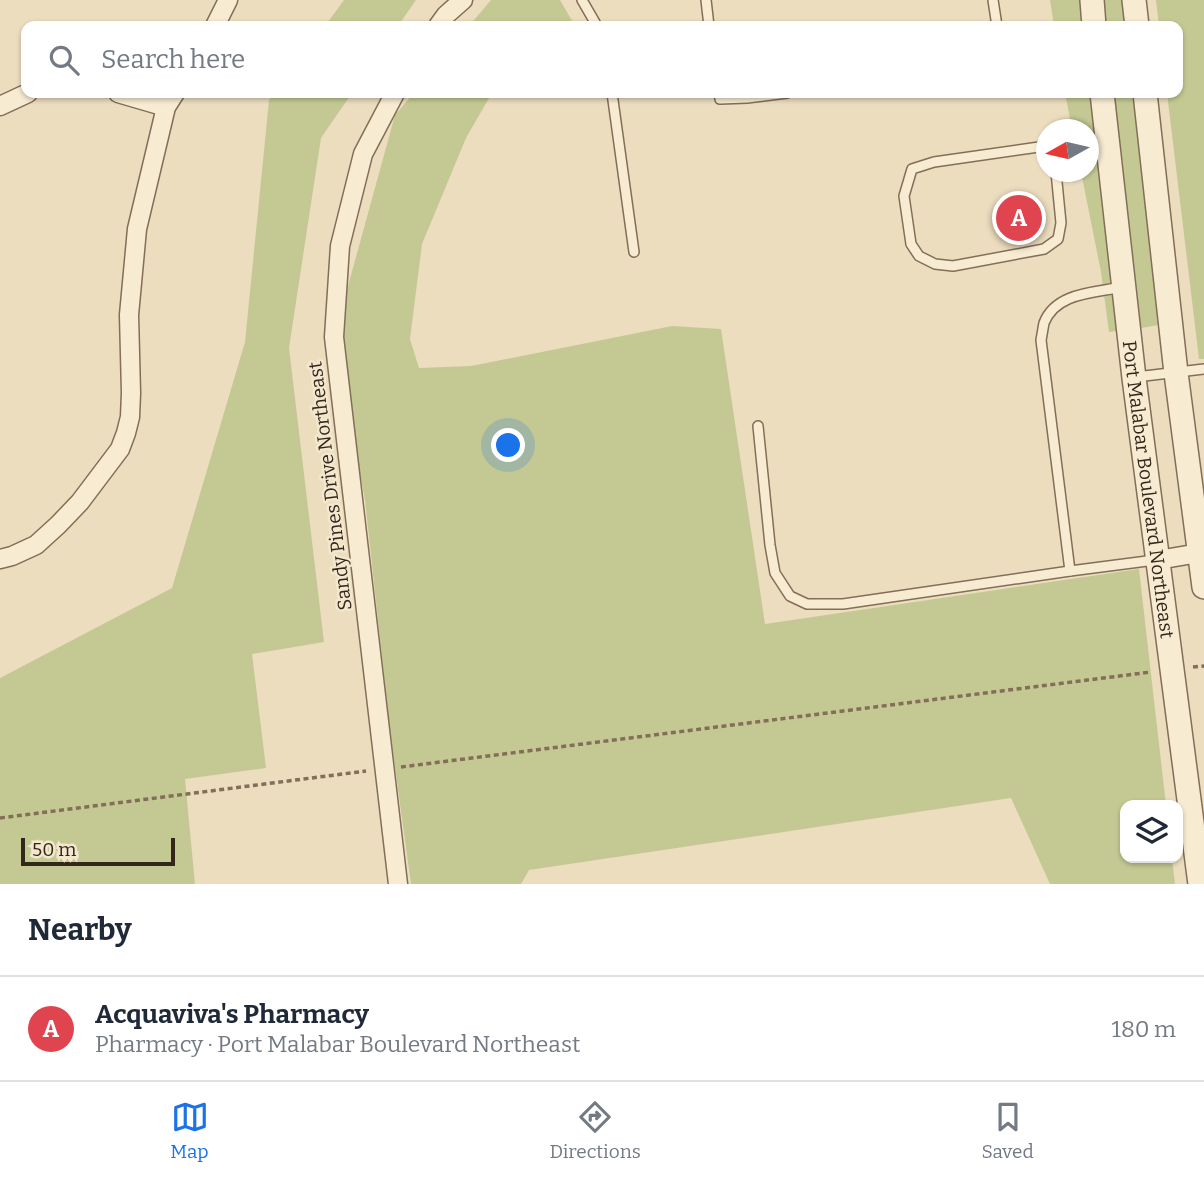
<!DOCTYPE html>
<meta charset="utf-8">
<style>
:root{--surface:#fff;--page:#f6f6f7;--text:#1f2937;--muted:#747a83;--line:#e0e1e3;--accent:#1a73e8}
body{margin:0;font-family:Bitter,serif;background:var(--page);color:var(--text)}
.controls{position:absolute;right:21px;bottom:21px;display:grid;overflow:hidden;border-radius:14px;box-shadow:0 2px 5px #0004}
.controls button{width:63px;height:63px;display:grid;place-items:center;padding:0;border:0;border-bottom:2px solid var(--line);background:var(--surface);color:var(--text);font:35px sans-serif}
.compass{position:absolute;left:1036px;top:119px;width:63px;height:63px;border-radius:50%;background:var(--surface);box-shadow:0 2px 5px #0004;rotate:262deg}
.scale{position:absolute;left:21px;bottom:18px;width:154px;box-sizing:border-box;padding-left:7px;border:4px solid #33271c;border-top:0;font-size:19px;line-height:24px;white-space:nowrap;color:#33271c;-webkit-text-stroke:5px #f3e8ce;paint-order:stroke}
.you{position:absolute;left:509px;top:446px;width:24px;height:24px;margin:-18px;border:5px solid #fff;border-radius:50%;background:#1a73e8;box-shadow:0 0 0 10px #1a73e833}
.badge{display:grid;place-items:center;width:46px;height:46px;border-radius:50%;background:var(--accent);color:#fff;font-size:23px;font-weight:700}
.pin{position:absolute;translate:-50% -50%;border:4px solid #fff;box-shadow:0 2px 7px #0006}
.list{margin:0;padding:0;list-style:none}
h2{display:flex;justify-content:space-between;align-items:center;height:91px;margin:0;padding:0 28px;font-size:30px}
h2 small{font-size:23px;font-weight:400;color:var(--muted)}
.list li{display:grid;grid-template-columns:46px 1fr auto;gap:21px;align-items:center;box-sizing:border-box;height:105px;padding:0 28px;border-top:2px solid var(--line)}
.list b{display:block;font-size:26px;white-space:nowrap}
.list p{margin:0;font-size:23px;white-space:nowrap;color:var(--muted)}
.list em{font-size:23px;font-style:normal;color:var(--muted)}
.icon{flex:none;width:38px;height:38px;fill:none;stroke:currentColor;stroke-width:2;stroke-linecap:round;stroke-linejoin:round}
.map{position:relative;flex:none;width:1204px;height:884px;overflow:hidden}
.search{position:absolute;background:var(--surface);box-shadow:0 2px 5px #0004;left:21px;right:21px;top:21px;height:77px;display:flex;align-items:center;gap:18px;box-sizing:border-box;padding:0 24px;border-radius:14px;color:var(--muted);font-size:26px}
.sheet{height:196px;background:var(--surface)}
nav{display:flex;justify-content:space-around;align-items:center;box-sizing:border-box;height:98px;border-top:2px solid var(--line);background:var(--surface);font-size:19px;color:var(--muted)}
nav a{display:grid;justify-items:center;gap:4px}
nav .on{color:var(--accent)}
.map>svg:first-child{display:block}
.green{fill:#c4c994}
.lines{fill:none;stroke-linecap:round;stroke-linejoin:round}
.service-casing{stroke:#836e58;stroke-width:12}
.minor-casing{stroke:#836e58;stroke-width:21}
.tertiary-casing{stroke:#836e58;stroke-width:26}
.path{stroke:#836e58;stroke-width:3.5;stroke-dasharray:5 3.5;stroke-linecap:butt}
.service{stroke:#f7ebd2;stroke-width:9}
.minor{stroke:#f7ebd2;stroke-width:18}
.tertiary{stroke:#f7ebd2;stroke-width:23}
.labels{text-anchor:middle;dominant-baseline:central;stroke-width:5;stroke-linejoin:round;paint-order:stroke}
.street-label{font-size:19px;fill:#33271c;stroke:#f3e8ce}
</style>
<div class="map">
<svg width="1204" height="884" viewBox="0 0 1204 884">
<rect width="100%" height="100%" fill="#ecddbf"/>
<g class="green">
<path d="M 344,0 L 416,0 L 398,26 L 325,26 Z"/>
<path d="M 491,0 L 560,0 L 575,26 L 469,26 Z"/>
<path d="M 1050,0 L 1080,0 L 1083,26 L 1054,26 Z"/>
<path d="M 1104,0 L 1122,0 L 1125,26 L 1107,26 Z"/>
<path d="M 1156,0 L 1204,0 L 1204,359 L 1199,359 L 1167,93 L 1178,93 L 1178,26 L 1159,26 Z"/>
<path d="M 275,93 L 352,93 L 321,138 L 289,348 L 324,642 L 252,654 L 266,768 L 185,779 L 195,884 L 0,884 L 0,678 L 172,588 L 245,342 L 269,100 Z"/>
<path d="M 414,93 L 492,93 L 466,138 L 422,244 L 410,339 L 419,368 L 471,366 L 672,326 L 721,329 L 765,624 L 1139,569 L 1166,805 L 1125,805 L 1125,858 L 1172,858 L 1175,884 L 1050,884 L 1011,798 L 529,870 L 521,884 L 411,884 L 390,731 L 365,500 L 334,337 L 395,115 Z"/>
<path d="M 1065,93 L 1090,93 L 1117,331 L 1109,332 L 1101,272 L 1081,172 L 1088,172 L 1088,130 L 1072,129 Z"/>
<path d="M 1114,93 L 1133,93 L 1159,325 L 1141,328 Z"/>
</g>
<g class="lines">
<defs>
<g id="service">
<path d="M 582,0 L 597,26"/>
<path d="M 706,0 L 709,26"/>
<path d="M 993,0 L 997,26"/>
<path d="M 612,93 L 634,252"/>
<path d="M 719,93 L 720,99 L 747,98 L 787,93"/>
<path d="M 1088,141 L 1105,139"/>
<path d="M 1046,146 L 934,162 L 912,169 L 904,196 L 911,244 L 919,256 L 935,264 L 953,266 L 1044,249 L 1058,239 L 1061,223 L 1056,172"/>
<path d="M 1122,287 C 1095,293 1056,292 1044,323 C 1043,328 1042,335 1041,340 L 1070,571 L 1155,560"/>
<path d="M 1136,377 L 1204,369"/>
<path d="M 758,426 L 770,545 L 775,573 L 790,596 L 807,604 L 843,604 L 1070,571"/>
</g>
<g id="minor">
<path d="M 215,26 L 228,0"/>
<path d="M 438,26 L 446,15 L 463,0"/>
<path d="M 118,93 L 166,107"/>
<path d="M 395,93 L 363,154 L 340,246 L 334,337 L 398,884"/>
<path d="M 0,106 L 28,93"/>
<path d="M 0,559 L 12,556 L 36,545 L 58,525 L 80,502 L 120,449 L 126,433 L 130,417 L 131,393 L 129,315 L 137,229 L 166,107 L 175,93"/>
<path d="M 1158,560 L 1199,553"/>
</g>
<g id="tertiary">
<path d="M 1092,0 L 1094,26"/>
<path d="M 1134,0 L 1137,26"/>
<path id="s1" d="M 1102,93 L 1134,378 L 1200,884"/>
<path d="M 1145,93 L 1176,373 L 1204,587"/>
</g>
</defs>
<use href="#service" class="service-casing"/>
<use href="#minor" class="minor-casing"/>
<use href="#tertiary" class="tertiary-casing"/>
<g class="path">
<path d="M 1193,667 L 1204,666"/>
<path d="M 401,767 L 1151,672"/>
<path d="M 0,818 L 366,771"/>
</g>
<use href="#service" class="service"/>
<use href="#minor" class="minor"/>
<use href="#tertiary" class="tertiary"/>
</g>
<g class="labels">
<g class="street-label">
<text transform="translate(330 486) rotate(-97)">Sandy Pines Drive Northeast</text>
<text stroke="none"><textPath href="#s1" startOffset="399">Port Malabar Boulevard Northeast</textPath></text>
</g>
</g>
</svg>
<div class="controls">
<button><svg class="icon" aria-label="layers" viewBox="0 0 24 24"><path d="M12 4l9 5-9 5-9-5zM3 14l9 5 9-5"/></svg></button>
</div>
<svg class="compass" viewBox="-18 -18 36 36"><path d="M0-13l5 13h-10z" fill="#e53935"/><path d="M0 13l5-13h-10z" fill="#747a83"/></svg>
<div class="scale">50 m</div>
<div class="you"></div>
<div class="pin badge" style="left:1019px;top:218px;background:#e0444e">A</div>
<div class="search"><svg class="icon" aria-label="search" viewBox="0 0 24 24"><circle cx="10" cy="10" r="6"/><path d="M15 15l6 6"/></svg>Search here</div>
</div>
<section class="sheet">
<h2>Nearby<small></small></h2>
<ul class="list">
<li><span class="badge" style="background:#e0444e">A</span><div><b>Acquaviva's Pharmacy</b><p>Pharmacy · Port Malabar Boulevard Northeast</p></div><em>180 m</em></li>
</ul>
</section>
<nav>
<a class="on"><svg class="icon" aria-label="map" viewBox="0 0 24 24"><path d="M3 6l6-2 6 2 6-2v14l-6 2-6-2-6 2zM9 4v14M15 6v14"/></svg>Map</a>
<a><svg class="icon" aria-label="directions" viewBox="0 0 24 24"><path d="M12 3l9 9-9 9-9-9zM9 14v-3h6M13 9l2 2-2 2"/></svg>Directions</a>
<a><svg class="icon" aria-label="saved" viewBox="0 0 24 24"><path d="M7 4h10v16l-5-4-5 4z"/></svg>Saved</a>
</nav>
